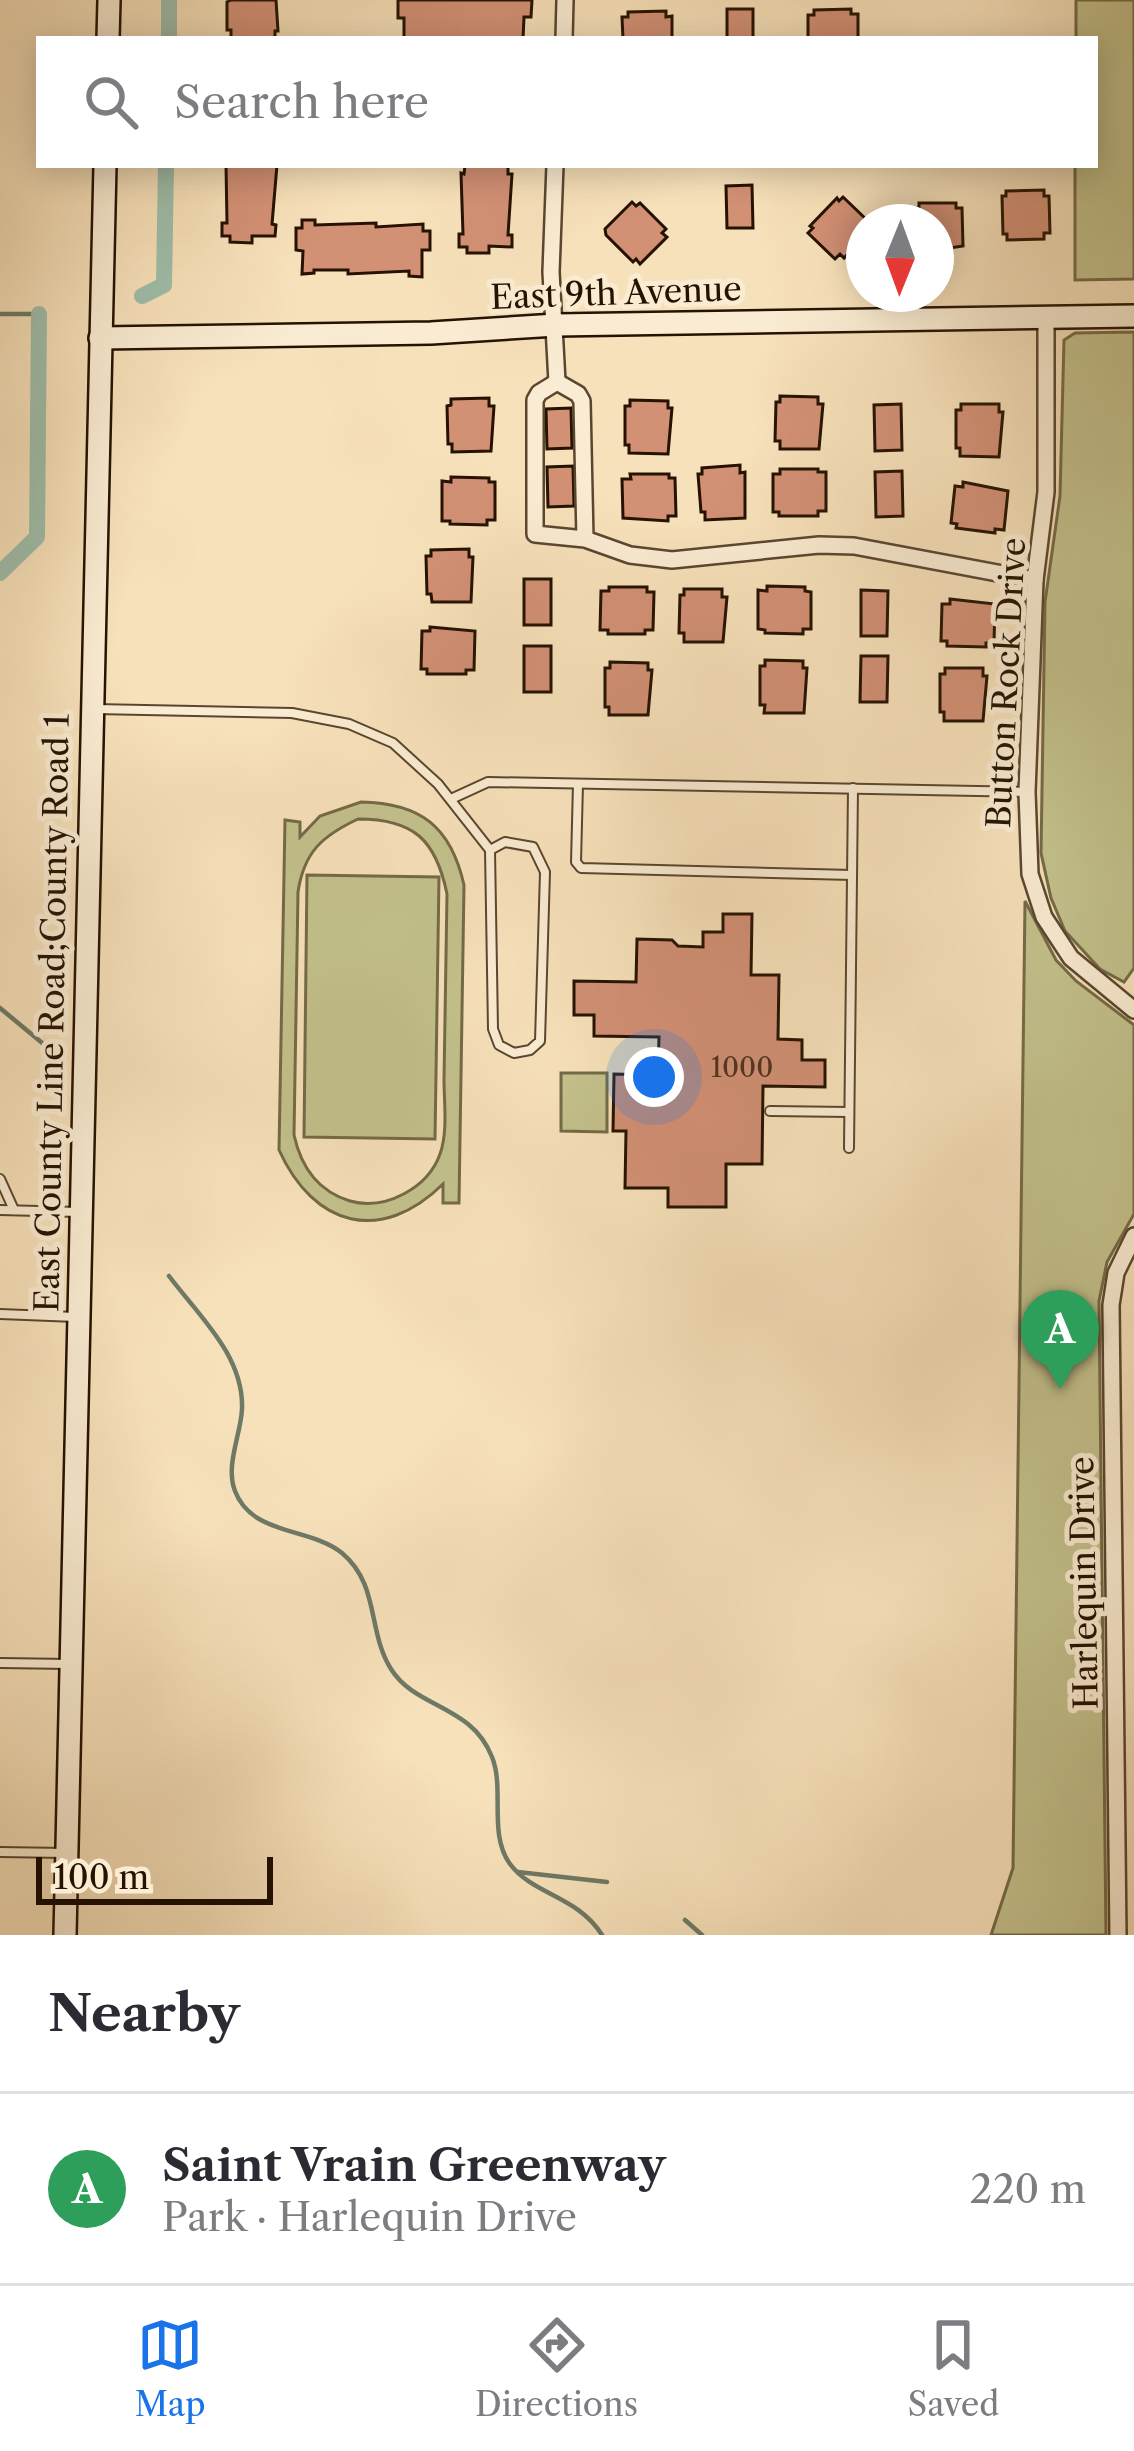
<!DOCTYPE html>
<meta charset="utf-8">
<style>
:root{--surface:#fff;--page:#f2f2f3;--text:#2b2b33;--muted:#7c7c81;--line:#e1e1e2;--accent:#1a73e8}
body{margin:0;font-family:"Libre Caslon Text",serif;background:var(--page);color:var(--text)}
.compass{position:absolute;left:846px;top:204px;width:108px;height:108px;border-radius:50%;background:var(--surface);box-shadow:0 6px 30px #0003;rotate:181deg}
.scale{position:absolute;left:36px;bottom:30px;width:237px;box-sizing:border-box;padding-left:12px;border:6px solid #251201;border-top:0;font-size:33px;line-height:42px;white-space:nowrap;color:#251201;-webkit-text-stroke:9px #faecd2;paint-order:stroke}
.you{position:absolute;left:654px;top:1077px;width:42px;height:42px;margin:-30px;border:9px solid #fff;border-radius:50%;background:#1a73e8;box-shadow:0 0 0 18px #1a73e833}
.badge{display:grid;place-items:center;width:78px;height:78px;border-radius:50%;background:var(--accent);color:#fff;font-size:39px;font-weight:700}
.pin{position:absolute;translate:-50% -99px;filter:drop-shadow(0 3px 6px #0008)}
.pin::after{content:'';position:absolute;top:63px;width:42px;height:36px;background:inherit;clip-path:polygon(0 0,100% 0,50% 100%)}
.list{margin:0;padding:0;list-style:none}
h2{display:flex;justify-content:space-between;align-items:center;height:156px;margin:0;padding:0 48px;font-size:51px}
h2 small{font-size:39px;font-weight:400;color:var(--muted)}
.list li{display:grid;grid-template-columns:78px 1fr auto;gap:36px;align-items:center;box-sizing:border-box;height:192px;padding:0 48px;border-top:3px solid var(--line)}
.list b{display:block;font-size:45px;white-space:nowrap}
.list p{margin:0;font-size:39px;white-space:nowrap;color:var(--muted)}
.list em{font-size:39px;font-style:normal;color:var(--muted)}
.icon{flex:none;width:66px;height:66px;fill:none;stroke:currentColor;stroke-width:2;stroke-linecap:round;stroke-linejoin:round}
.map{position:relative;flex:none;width:1134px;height:1935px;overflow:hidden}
.search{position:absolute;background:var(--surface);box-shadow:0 6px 30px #0003;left:36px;right:36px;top:36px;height:132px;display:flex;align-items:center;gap:30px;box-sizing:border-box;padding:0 42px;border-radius:0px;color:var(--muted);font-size:45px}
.sheet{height:348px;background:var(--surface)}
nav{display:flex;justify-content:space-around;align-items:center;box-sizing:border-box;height:168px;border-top:3px solid var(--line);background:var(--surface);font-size:33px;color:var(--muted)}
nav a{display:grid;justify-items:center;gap:6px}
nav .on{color:var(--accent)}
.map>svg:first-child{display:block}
.green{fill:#c3c18c;stroke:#746a46;stroke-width:3;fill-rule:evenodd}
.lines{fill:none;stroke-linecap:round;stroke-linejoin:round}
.stream{stroke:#6e7966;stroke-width:4.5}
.canal{stroke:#9ebeaa;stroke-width:16}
.building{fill:#d29075;stroke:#251201;stroke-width:3}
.lane-casing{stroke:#5a462f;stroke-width:12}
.street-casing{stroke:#5a462f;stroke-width:20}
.secondary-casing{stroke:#251201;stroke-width:26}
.lane{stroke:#faecd2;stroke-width:8}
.street{stroke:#faecd2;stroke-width:15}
.secondary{stroke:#faecd2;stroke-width:21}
.labels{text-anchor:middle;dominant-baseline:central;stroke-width:10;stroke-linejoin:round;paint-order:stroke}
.number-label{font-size:27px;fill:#50321e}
.street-label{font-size:33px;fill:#251201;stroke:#faecd2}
</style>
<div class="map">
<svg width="1134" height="1935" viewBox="0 0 1134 1935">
<rect width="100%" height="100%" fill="#f7e1ba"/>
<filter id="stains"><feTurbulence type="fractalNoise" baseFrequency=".00167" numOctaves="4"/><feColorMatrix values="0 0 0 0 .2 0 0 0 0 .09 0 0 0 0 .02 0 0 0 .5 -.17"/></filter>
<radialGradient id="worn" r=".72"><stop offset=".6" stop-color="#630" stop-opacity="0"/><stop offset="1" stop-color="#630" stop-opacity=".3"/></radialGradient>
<g class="green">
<path d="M 1076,0 L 1134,0 L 1134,279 L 1075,280 L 1075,165 L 1095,165 L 1095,39 L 1076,39 Z"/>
<path d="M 1134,332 L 1134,968 L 1124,982 L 1100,969 L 1065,931 L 1051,898 L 1041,853 L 1045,602 L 1060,496 L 1064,340 L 1075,333 Z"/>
<path d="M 361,802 C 421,803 451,827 464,885 L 459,1203 L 443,1203 L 443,1184 C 381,1245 314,1227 279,1150 L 285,820 L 300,822 L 300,837 L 320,816 ZM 358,819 C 414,819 436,840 447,894 C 446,956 445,1018 444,1080 C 444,1103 448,1132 440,1154 C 428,1188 385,1211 350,1201 C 317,1191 301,1167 294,1135 L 298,892 C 304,852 322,836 358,819 Z"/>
<path d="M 307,875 L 439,877 L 435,1139 L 304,1137 Z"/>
<path d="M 1025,901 L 1056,960 L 1076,981 L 1134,1025 L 1134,1214 L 1107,1262 L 1099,1301 L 1106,1935 L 991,1935 L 1013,1868 Z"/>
<path d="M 561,1073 L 607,1073 L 607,1132 L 561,1131 Z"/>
</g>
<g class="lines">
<g class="stream">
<path d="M 0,314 L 39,314"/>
<path d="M 0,1008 L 47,1047"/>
<path d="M 169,1276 C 199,1316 244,1356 242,1409 C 241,1434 225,1466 235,1491 C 252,1536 310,1527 342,1553 C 380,1585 367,1631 391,1669 C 416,1709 471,1704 492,1757 C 505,1789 488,1834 510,1864 C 533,1895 578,1896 602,1935"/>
<path d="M 518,1872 L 607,1882"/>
<path d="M 685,1920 L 702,1935"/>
</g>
<g class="canal">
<path d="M 169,39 L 169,0"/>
<path d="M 142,296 L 164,285 L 166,165"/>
<path d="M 0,573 L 37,537 L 39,314"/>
</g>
</g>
<g class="building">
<path d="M 231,0 L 276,0 L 278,31 L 275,31 L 275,39 L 231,39 L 231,30 L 227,30 L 227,2 Z"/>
<path d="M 398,0 L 532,0 L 531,17 L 524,17 L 523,39 L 404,39 L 404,18 L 398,18 Z"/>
<rect x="727" y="9" width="26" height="30"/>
<path d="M 851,9 L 851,14 L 858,14 L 858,39 L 808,39 L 808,15 L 814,15 L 814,10 Z"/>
<path d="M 666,11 L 666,17 L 672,16 L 672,39 L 623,39 L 622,17 L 628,17 L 628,12 Z"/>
<path d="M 226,165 L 277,165 L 272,224 L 276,225 L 275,236 L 252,236 L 252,243 L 230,242 L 230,236 L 222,236 L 222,223 L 227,223 Z"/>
<path d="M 465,165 L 508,165 L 508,174 L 512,174 L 508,235 L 512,235 L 512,247 L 489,246 L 489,253 L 467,253 L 467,247 L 459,247 L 459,234 L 463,234 L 461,173 L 464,174 Z"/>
<path d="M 752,185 L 753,228 L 727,228 L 726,186 Z"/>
<path d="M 1044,190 L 1044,196 L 1049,196 L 1050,233 L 1044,233 L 1044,239 L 1007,240 L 1007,234 L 1003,234 L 1002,196 L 1006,196 L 1006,191 Z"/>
<path d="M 843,197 L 869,222 L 864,222 L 864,237 L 844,258 L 840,254 L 835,259 L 808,233 L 813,228 L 810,226 L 837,198 L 839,201 Z"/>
<path d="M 632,202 L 636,206 L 640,203 L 666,229 L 662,233 L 667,237 L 640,264 L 636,259 L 633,262 L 606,235 L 605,229 Z"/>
<path d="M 919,203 L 956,203 L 956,208 L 962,208 L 963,246 L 936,250 L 936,222 L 913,222 L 913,208 L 919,208 Z"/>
<path d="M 302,220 L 315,220 L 315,225 L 376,223 L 376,227 L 423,224 L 423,231 L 430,231 L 430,250 L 422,250 L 422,277 L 409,276 L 409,271 L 348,274 L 348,270 L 314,270 L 314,273 L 302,274 L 303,251 L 296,250 L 296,228 L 302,228 Z"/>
<path d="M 780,396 L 818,397 L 818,404 L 823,404 L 819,449 L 780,449 L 780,441 L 775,441 L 776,402 L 780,402 Z"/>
<path d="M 489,398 L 489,406 L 494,406 L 491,451 L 452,452 L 452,444 L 448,444 L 447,406 L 451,405 L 451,399 Z"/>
<path d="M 630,400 L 668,401 L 668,408 L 672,408 L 668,454 L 629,453 L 629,445 L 625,445 L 625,406 L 630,406 Z"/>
<path d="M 901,404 L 902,450 L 875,451 L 874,405 Z"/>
<path d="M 961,404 L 999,404 L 999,412 L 1003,412 L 999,457 L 960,456 L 960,448 L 956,448 L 956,410 L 961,410 Z"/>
<path d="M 571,408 L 572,448 L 547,449 L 546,409 Z"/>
<path d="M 740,465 L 740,473 L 745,472 L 745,518 L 705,520 L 705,512 L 701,512 L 698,474 L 702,474 L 702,468 Z"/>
<path d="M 573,466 L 574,506 L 548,507 L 547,467 Z"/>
<path d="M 780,469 L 818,469 L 818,472 L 826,472 L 826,511 L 818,511 L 818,516 L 779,516 L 779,512 L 773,512 L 773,474 L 780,474 Z"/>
<path d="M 902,471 L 903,516 L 876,517 L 875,472 Z"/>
<path d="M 630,474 L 669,474 L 669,478 L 675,478 L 676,516 L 668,516 L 668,521 L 623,518 L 622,479 L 631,479 Z"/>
<path d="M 451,477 L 489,478 L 489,482 L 495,482 L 495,520 L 487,520 L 487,525 L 450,524 L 450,521 L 442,521 L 442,481 L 451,482 Z"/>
<path d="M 963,482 L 1008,491 L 1004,530 L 995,529 L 995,533 L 956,528 L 957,524 L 951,523 L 955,486 L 963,487 Z"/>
<path d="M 469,549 L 469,557 L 473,557 L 471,602 L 432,602 L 431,594 L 427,594 L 426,556 L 431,556 L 431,550 Z"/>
<rect x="524" y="579" width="27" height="46"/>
<path d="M 767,586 L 805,587 L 805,591 L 811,592 L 811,629 L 803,629 L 803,634 L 765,633 L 765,630 L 758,629 L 758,590 L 767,591 Z"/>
<path d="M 609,587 L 647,587 L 647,592 L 654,592 L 653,630 L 645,630 L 645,634 L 608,634 L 608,630 L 600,630 L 601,591 L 609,591 Z"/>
<path d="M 684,589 L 722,589 L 722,597 L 727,597 L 723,642 L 684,642 L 684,633 L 679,633 L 680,595 L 684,595 Z"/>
<path d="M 861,590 L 888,591 L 887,636 L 861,636 Z"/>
<path d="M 950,599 L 995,604 L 994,643 L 986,643 L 986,647 L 947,646 L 947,641 L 941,641 L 942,604 L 950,604 Z"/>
<path d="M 430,627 L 475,631 L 474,670 L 466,670 L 466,674 L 427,674 L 427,669 L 421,669 L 422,631 L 430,631 Z"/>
<rect x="524" y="646" width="27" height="46"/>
<path d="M 861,656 L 888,656 L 887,702 L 860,702 Z"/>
<path d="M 765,660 L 803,661 L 803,668 L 807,668 L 804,713 L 764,713 L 765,705 L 760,705 L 760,666 L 765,666 Z"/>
<path d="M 610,662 L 648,663 L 648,670 L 652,670 L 648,715 L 609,715 L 609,707 L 605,707 L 605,668 L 610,668 Z"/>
<path d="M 945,668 L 983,668 L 983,676 L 987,676 L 983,721 L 944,721 L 944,712 L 940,712 L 940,674 L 945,674 Z"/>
<path d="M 723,914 L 752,914 L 751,975 L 779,975 L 778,1039 L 802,1040 L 802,1060 L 825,1060 L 825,1087 L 763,1086 L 762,1164 L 726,1164 L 726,1207 L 668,1207 L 668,1188 L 625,1188 L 626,1131 L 613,1131 L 614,1074 L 658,1075 L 659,1037 L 594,1036 L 594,1015 L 574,1015 L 574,981 L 636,982 L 637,939 L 672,940 L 678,946 L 703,947 L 703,932 L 723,932 Z"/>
</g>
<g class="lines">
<defs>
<g id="lane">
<path d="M 95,709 L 292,713 L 349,724 L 393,743 L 438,784 L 490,850 L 493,1029 L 499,1045 L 514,1053 L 530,1050 L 540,1041 L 545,872 L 533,847 L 505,842 L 490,850"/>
<path d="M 578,784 L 576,862 L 581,868 L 852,875"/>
<path d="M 451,799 L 488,782 L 1027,792"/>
<path d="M 770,1111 L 849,1112"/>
<path d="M 849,1148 L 853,788"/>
<path d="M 0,1179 L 14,1210"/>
<path d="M 0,1210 L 79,1212"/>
<path d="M 0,1314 L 76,1317"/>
<path d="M 0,1663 L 70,1664"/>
<path d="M 0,1852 L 65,1853"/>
</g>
<g id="street">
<path d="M 564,39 L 565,0"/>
<path d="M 555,165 L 551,272 L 557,382"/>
<path d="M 1046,318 L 1046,492 L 1035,580 L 1027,792 L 1030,874 L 1044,917 L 1071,958 L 1134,1010"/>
<path d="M 585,539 L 582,401 L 578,394 L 557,382 L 539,393 L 535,400 L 535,534 L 585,539 L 630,555 L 672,560 L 819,545 L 854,546 L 1035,580"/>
<path d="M 1118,1935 L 1111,1305 L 1116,1273 L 1134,1236"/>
</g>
<g id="secondary">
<path d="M 108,39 L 109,0"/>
<path d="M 100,338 L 431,333 L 556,325 L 1134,316"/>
<path d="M 65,1935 L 105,165"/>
</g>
</defs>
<use href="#lane" class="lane-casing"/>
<use href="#street" class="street-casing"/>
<use href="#secondary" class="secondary-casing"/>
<use href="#lane" class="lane"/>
<use href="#street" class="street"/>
<use href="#secondary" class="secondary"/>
</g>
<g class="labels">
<g class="number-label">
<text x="742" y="1067">1000</text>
</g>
<g class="street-label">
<text transform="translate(616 293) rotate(-2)">East 9th Avenue</text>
<text transform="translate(1006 683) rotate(-87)">Button Rock Drive</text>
<text transform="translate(52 1013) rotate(-89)">East County Line Road;County Road 1</text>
<text transform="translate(1084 1583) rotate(-91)">Harlequin Drive</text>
</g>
</g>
<rect width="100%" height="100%" filter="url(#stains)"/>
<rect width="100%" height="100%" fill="url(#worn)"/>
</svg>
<svg class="compass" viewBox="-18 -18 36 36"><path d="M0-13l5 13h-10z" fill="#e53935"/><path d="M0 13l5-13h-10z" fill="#7c7c81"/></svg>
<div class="scale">100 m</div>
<div class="you"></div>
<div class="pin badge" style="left:1060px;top:1389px;background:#2e9e5b">A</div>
<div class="search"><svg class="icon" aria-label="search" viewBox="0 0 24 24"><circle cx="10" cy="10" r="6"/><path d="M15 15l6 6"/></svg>Search here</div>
</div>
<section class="sheet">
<h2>Nearby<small></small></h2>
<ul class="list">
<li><span class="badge" style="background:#2e9e5b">A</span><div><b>Saint Vrain Greenway</b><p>Park · Harlequin Drive</p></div><em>220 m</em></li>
</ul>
</section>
<nav>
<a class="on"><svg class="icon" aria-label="map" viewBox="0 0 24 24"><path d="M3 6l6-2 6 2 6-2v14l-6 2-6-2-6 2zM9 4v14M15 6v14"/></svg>Map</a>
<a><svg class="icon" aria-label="directions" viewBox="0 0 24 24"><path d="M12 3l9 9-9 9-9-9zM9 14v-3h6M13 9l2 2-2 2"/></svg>Directions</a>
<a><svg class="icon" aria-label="saved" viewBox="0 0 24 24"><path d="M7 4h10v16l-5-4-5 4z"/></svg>Saved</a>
</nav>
